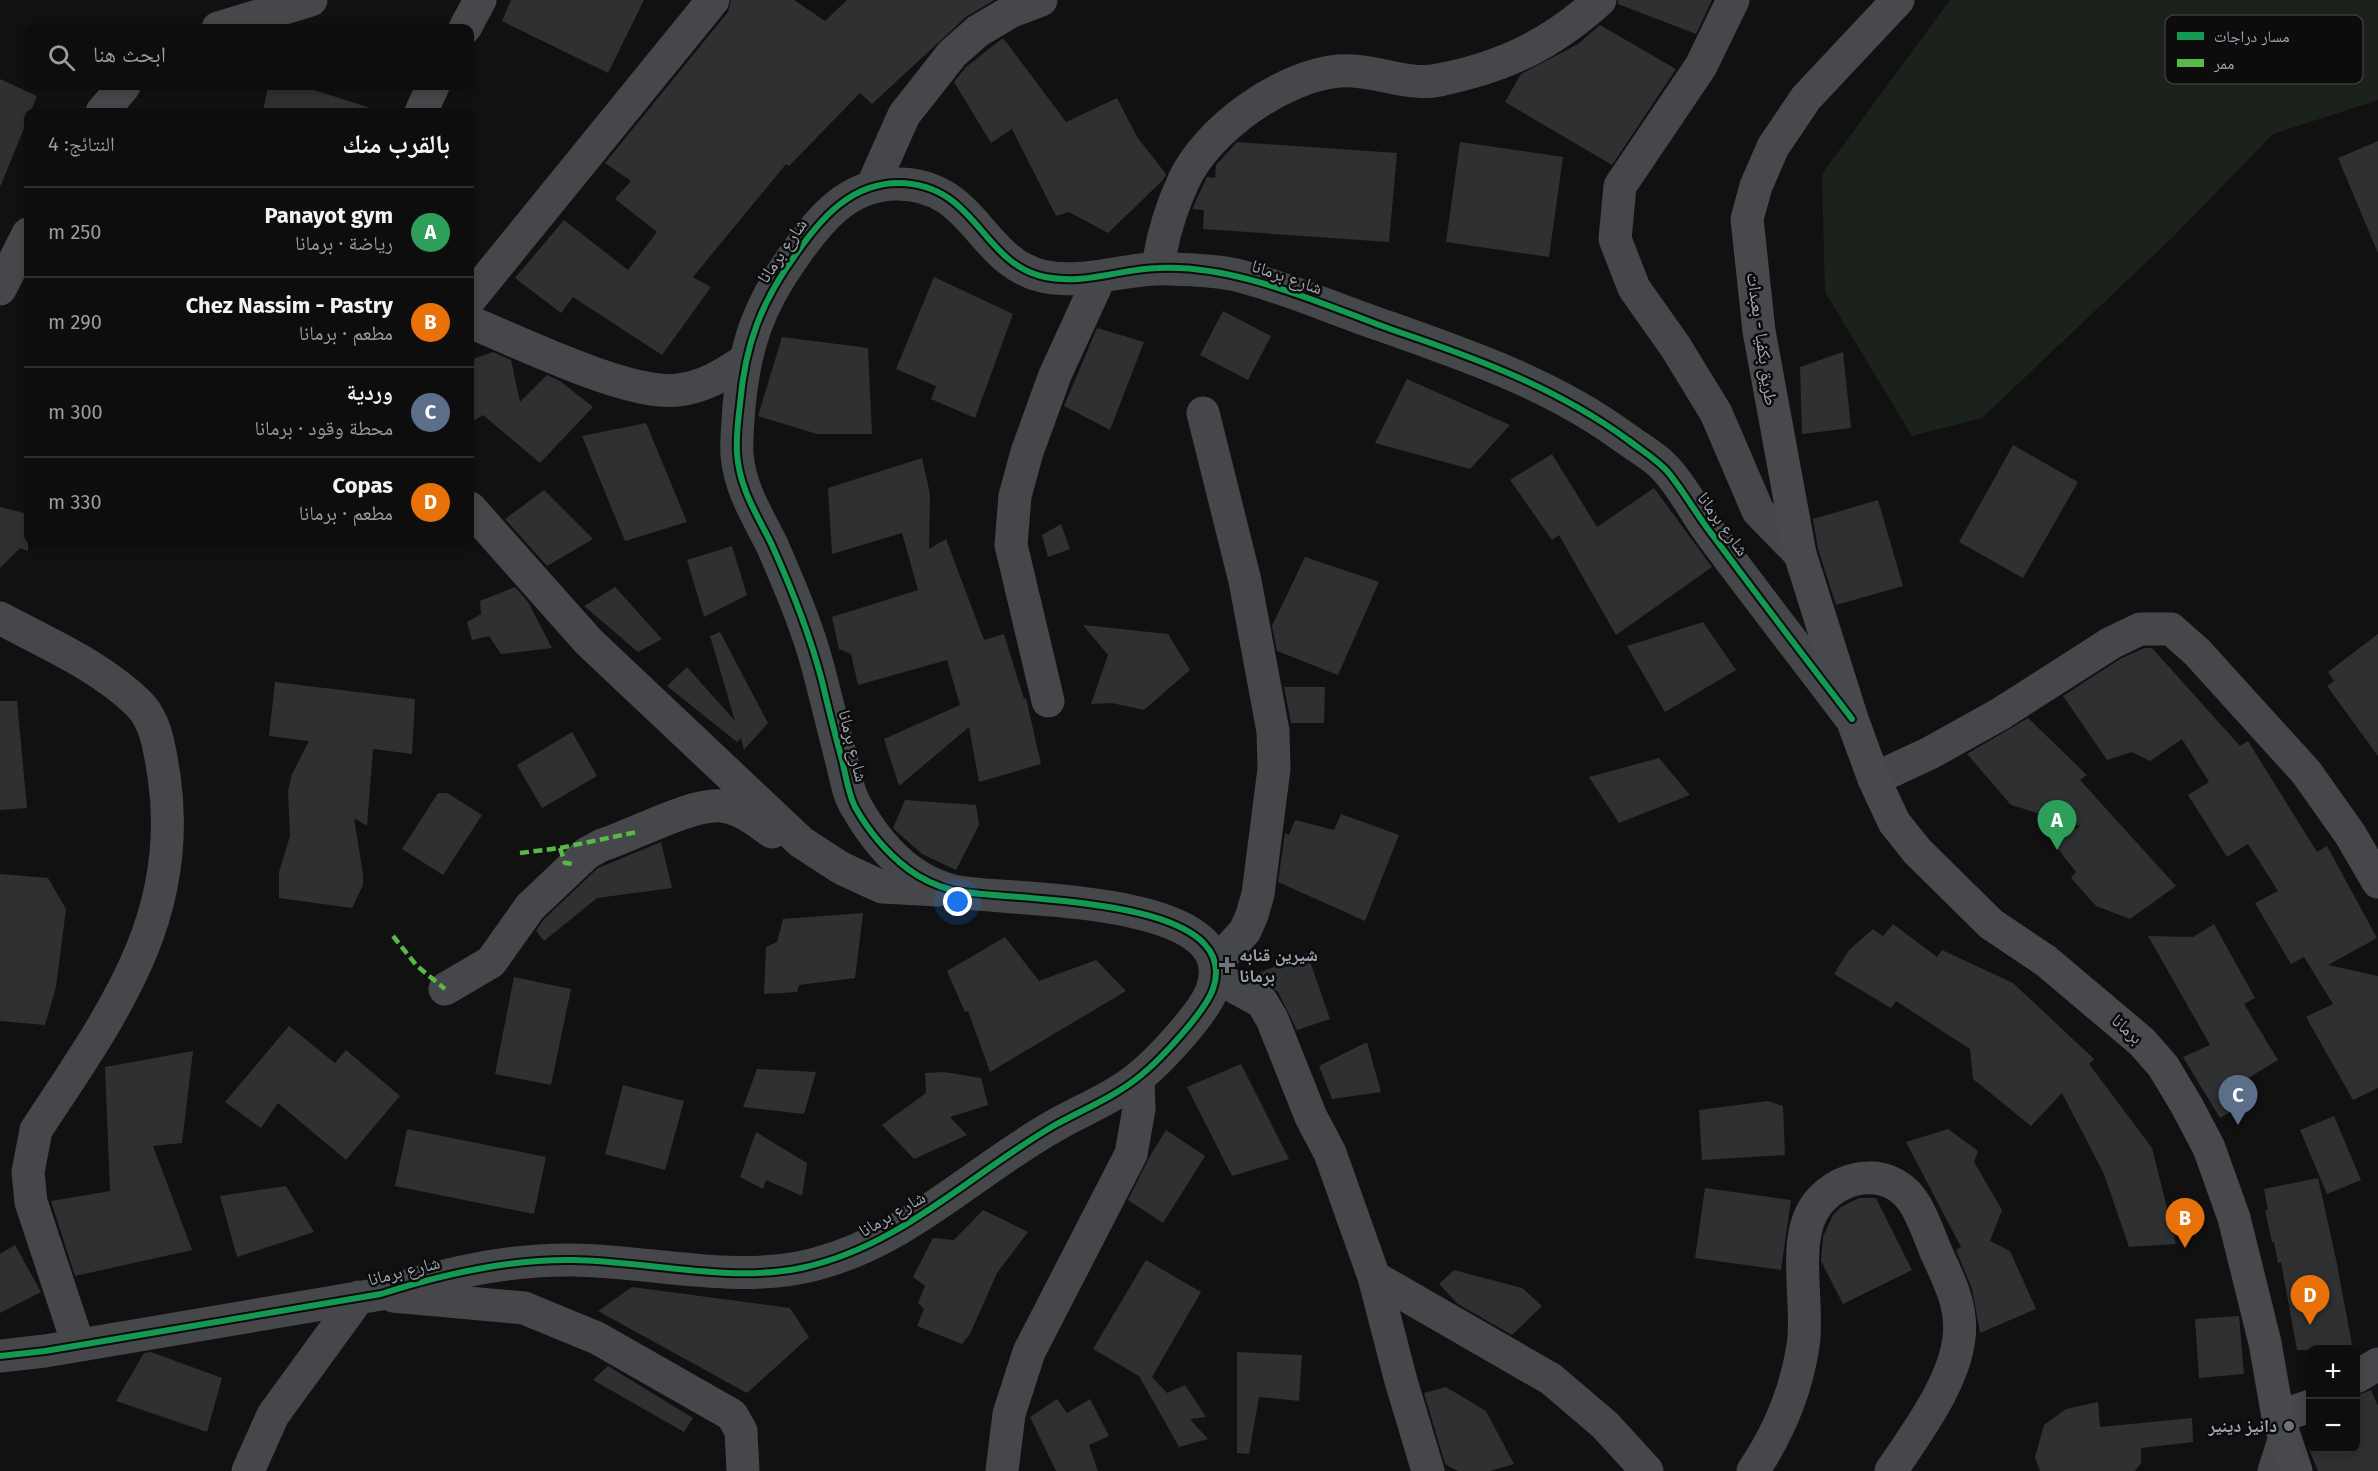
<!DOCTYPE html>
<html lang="ar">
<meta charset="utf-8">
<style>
:root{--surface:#0d0d0d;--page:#161616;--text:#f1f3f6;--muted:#9a9c9d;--line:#2d2d2e;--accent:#d93025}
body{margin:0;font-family:"Fira Sans","Noto Naskh Arabic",sans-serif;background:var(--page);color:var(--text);direction:rtl}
.controls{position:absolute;right:18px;bottom:18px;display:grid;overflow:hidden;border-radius:12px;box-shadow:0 3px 9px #0003}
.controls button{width:54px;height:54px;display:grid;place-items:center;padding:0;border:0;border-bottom:2px solid var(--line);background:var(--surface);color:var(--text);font:30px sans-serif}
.you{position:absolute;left:958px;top:902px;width:21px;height:21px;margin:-15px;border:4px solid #fff;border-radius:50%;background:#1a73e8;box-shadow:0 0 0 9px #1a73e833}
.badge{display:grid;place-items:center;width:39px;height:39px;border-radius:50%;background:var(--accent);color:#fff;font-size:20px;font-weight:700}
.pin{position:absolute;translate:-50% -50px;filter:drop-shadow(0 2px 3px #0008)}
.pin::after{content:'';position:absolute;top:32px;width:21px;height:18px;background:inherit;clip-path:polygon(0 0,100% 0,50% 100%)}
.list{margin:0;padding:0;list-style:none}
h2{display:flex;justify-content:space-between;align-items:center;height:78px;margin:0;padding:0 24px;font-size:26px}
h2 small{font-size:20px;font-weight:400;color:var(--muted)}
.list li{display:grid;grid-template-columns:39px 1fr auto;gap:18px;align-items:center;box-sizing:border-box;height:90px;padding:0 24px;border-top:2px solid var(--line)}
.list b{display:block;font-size:22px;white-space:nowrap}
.list p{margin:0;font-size:20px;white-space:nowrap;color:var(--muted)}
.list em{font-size:20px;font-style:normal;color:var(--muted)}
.icon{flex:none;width:33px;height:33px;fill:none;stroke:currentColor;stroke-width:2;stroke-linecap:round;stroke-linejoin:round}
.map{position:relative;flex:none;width:2378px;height:1471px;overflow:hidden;direction:ltr}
.search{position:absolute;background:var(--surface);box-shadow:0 3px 9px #0003;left:24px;top:24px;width:450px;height:66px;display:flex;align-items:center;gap:15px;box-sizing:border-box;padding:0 21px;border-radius:12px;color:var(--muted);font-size:22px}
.panel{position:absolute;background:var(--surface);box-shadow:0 3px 9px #0003;left:24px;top:108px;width:450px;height:438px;border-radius:12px;direction:rtl}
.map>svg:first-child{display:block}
.green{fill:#1b221b}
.building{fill:#2f3032}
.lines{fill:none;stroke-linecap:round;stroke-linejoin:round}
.minor{stroke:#45474a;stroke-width:33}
.major{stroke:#48494c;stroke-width:33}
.quiet{stroke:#58b947;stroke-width:4.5;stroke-dasharray:9 4.5;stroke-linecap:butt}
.cycleway-casing{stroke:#0c0c0d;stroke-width:10}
.cycleway{stroke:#139951;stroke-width:6}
.poi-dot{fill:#6e727b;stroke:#0c0c0d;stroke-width:2}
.labels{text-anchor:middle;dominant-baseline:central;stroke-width:5;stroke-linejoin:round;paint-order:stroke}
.street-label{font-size:18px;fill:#a0a7b4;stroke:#0c0c0d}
.poi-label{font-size:18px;font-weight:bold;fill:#a0a7b4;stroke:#0c0c0d;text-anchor:start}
.key{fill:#0c0c0d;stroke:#383a3f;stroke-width:1.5}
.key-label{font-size:16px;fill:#a0a7b4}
</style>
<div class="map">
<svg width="2378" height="1471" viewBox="0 0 2378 1471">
<rect width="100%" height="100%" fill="#111"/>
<path class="green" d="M 1950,0 L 2378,0 L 2378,100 L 2273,134 L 2174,236 L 1982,418 L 1912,436 L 1825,292 L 1822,174 Z"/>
<g class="building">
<path d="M 511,0 L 644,0 L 608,73 L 502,21 Z"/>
<path d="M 731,0 L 794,0 L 825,21 L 847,0 L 994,0 L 966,17 L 872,104 L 860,93 L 789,166 L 786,164 L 693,277 L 711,287 L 662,355 L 573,297 L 561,313 L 515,278 L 564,220 L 628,270 L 657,232 L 615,199 L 631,181 L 605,163 L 728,12 Z"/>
<path d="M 1618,0 L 1712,0 L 1696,34 L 1618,4 Z"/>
<path d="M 1600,25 L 1676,69 L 1612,165 L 1505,102 L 1521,74 L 1578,44 Z"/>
<path d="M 1003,38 L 1066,122 L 1117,98 L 1137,137 L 1166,174 L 1163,180 L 1108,233 L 1069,212 L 1056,216 L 1012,129 L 991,143 L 954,82 L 966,67 Z"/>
<path d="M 0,79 L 37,96 L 1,185 L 0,185 Z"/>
<path d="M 268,86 L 302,86 L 370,108 L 369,112 L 263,112 Z"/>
<path d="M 2378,141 L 2378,253 L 2338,158 Z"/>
<path d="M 1237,142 L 1397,153 L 1389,242 L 1203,229 L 1204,210 L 1193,209 L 1194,205 L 1207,177 L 1215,178 L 1216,165 Z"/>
<path d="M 1460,142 L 1563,157 L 1549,257 L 1446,242 Z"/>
<path d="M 934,277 L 1013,314 L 975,418 L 931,399 L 936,386 L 896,369 Z"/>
<path d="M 1223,311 L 1271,336 L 1248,380 L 1200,355 Z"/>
<path d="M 1097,328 L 1144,342 L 1110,430 L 1064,406 Z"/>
<path d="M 782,337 L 868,348 L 872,434 L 817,434 L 758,416 Z"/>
<path d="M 493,352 L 511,360 L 520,402 L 547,375 L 560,381 L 593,407 L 540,463 L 483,415 L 470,423 L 470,360 Z"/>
<path d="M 1843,352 L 1851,428 L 1802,434 L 1800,367 Z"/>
<path d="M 1407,379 L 1510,425 L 1470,469 L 1375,443 Z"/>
<path d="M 646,423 L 687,522 L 625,541 L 582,436 Z"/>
<path d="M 2013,445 L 2078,482 L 2023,578 L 1959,542 Z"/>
<path d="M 1552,454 L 1597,527 L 1654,488 L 1712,567 L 1616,635 L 1559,535 L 1552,540 L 1510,480 Z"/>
<path d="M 922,458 L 930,494 L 929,549 L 946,539 L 984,640 L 1004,634 L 1024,699 L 1026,698 L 1041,764 L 979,782 L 969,727 L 899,786 L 884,739 L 960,705 L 947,660 L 858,685 L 851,654 L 839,649 L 832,617 L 918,590 L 902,533 L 832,554 L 828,488 Z"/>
<path d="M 544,490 L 593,539 L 547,566 L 505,519 Z"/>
<path d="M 1878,500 L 1903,586 L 1836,605 L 1818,549 L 1813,519 Z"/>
<path d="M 0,507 L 28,514 L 28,551 L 20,548 L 0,568 Z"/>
<path d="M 1061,524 L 1070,549 L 1048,557 L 1042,535 Z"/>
<path d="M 732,546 L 747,595 L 704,617 L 687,560 Z"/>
<path d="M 1305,557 L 1379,582 L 1338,675 L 1277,651 L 1272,626 Z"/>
<path d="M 515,587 L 528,602 L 552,648 L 501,654 L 489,636 L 472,640 L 467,622 L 481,614 L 480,601 Z"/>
<path d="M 615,587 L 662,639 L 638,652 L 584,606 Z"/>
<path d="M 1703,622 L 1736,670 L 1665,712 L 1627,646 Z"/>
<path d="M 1083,625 L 1168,634 L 1190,670 L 1144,710 L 1112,703 L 1091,704 L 1108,655 Z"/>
<path d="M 720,632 L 768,723 L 744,750 L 741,738 L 737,742 L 667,686 L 687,667 L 735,721 L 710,636 Z"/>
<path d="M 2378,634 L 2378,756 L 2327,686 L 2334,681 L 2328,672 Z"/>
<path d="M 2144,648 L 2152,648 L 2240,746 L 2248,741 L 2317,852 L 2327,846 L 2377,938 L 2328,965 L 2378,976 L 2378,1088 L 2353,1100 L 2306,1017 L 2333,1004 L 2304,957 L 2291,964 L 2255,903 L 2278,891 L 2248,844 L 2227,857 L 2188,795 L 2209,782 L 2182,739 L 2150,761 L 2132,752 L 2107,760 L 2063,696 L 2120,659 Z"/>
<path d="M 275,682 L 415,699 L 412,754 L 373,749 L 367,826 L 354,818 L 363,874 L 363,885 L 352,908 L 279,898 L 279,872 L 290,836 L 288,791 L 292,774 L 309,741 L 269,736 Z"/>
<path d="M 1284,687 L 1325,687 L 1324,723 L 1291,723 Z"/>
<path d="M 0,701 L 17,701 L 27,808 L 0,810 Z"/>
<path d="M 2028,718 L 2087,775 L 2080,780 L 2176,886 L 2130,919 L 2096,906 L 2071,878 L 2076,872 L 2054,844 L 2080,826 L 2011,805 L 1967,754 Z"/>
<path d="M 572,732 L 597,776 L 542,808 L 517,765 Z"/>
<path d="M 1659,758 L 1690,795 L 1619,823 L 1589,777 Z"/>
<path d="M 438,793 L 447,793 L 482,815 L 443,875 L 402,849 Z"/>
<path d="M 905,800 L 976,805 L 979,825 L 956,870 L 922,854 L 893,828 Z"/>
<path d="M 1341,814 L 1399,835 L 1365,921 L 1278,882 L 1285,833 L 1289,835 L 1295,820 L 1334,830 Z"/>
<path d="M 661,842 L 672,888 L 597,898 L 544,941 L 536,931 L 544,919 L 598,868 Z"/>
<path d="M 0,874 L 48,878 L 66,909 L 56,987 L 45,1025 L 0,1021 Z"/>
<path d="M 863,913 L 855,978 L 799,985 L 797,992 L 764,994 L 766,947 L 777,942 L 783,919 Z"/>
<path d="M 1893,924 L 1937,957 L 1942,950 L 2013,983 L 2094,1059 L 2089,1064 L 2152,1148 L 2176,1244 L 2129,1247 L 2104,1174 L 2062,1093 L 2031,1126 L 1973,1079 L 1970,1049 L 1896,1001 L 1891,1008 L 1834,974 L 1849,950 L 1873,929 L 1883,936 Z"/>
<path d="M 2214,924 L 2255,998 L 2244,1004 L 2278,1060 L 2245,1080 L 2256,1096 L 2220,1118 L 2183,1057 L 2210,1045 L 2148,936 L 2193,937 Z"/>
<path d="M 1005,937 L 1039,981 L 1096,960 L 1126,991 L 990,1072 L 968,1011 L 965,1012 L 947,971 Z"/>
<path d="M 1307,953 L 1330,1019 L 1297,1030 L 1278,992 L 1263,981 L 1259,973 Z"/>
<path d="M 514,977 L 571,989 L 551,1085 L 495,1074 Z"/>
<path d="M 289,1026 L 335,1063 L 346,1050 L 400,1096 L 346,1160 L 278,1103 L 261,1128 L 225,1102 Z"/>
<path d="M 1367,1042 L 1381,1092 L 1332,1099 L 1319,1066 Z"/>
<path d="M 193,1051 L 182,1143 L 153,1146 L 192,1250 L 75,1276 L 51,1201 L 110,1191 L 105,1067 Z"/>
<path d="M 1241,1064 L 1289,1159 L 1232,1176 L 1187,1087 Z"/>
<path d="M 757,1069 L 816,1072 L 804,1114 L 743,1107 Z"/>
<path d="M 944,1072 L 981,1078 L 988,1105 L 950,1117 L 967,1135 L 914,1159 L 882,1125 L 926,1093 L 925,1073 Z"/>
<path d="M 623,1085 L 684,1101 L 665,1170 L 605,1154 Z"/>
<path d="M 1768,1101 L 1783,1106 L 1785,1155 L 1702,1160 L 1699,1110 Z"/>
<path d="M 2334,1116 L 2361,1180 L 2327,1194 L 2300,1130 Z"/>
<path d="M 407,1129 L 546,1157 L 534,1214 L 395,1186 Z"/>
<path d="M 1948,1129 L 1978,1151 L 1974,1162 L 2002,1210 L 1990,1241 L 2010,1251 L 2036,1309 L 1980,1333 L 1972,1289 L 1956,1250 L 1961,1247 L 1906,1142 Z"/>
<path d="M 1166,1130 L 1205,1156 L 1163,1223 L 1128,1200 L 1150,1156 Z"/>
<path d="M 756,1132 L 807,1163 L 802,1196 L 766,1180 L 763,1189 L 740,1177 Z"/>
<path d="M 2318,1178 L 2336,1259 L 2353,1350 L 2297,1350 L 2281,1262 L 2278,1263 L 2274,1242 L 2272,1242 L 2265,1210 L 2268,1210 L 2264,1189 Z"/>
<path d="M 286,1186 L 314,1232 L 237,1257 L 220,1196 Z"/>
<path d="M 1705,1188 L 1791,1200 L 1781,1270 L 1695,1258 Z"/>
<path d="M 1859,1198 L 1876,1198 L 1912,1270 L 1843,1304 L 1821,1261 L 1823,1237 L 1833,1215 L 1841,1207 Z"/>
<path d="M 983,1210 L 1028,1232 L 997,1273 L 970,1334 L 962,1344 L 917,1326 L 924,1309 L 918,1303 L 925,1286 L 913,1277 L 933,1238 L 954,1240 Z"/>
<path d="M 15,1245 L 41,1292 L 0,1313 L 0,1254 Z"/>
<path d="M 1146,1260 L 1201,1292 L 1152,1377 L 1167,1393 L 1185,1385 L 1206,1417 L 1190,1419 L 1208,1439 L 1179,1447 L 1139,1376 L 1093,1349 Z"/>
<path d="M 1454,1270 L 1522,1288 L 1542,1306 L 1512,1335 L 1458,1304 L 1439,1284 Z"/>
<path d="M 632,1287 L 790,1308 L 809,1337 L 747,1393 L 598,1311 Z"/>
<path d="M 2239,1316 L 2244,1374 L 2199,1378 L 2195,1319 Z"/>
<path d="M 151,1352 L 222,1378 L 207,1432 L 116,1401 L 144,1353 Z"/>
<path d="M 1237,1352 L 1302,1355 L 1299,1401 L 1259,1397 L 1249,1454 L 1237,1453 Z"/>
<path d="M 608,1366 L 693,1418 L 684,1432 L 593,1380 Z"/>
<path d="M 1446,1387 L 1486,1411 L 1514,1464 L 1490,1471 L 1458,1471 L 1445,1464 L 1424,1393 Z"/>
<path d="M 2371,1390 L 2378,1406 L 2378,1471 L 2318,1471 L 2309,1449 L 2355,1449 L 2355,1396 Z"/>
<path d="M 1057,1399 L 1067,1413 L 1090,1399 L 1109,1436 L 1089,1445 L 1098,1471 L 1056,1471 L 1030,1417 Z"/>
<path d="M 2098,1402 L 2100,1427 L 2192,1418 L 2193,1442 L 2141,1448 L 2141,1463 L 2135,1471 L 2040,1471 L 2035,1457 L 2044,1425 L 2066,1409 Z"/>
</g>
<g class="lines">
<g class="minor">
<path d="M 1733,0 L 1701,66 L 1620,186 L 1615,239 L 1634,288 L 1675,346 L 1716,413 L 1758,511 L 1800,554"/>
<path d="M 218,28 L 311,0"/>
<path d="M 465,28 L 480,0"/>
<path d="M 102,112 L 124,86"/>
<path d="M 421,112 L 433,86"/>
<path d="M 872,187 L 904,115 L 952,54 L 978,31 L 1012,11 L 1041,0"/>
<path d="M 1158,267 C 1162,238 1171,208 1184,180 C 1208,129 1282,76 1339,71 C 1373,68 1406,87 1439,80 C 1504,67 1550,45 1600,0"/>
<path d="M 0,289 L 28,234"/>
<path d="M 470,299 L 713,0"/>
<path d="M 470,322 C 517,341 630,397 678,390 C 704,387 723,375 744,361"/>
<path d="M 1203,413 L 1245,581 L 1273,731 L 1274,769 L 1258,894 L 1252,915 L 1245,931 L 1215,964"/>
<path d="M 470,508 L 589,642 L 801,842 L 841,868 L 882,887 L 938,890"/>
<path d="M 0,618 C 46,643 101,666 139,704 C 157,722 160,752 164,776 C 185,919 110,1017 36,1130 L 28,1172 L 31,1202 L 78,1344"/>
<path d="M 1048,701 L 1011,545 L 1015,496 L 1027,452 L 1055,375 L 1099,279"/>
<path d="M 1874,779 L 1930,753 L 2000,714 L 2111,643 L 2140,629 L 2171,629 L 2197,652 L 2306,772 L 2350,834 L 2378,882"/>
<path d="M 1216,981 L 1231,985 L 1262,1002 L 1272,1019 L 1311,1117 L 1330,1153 L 1374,1277 L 1401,1381 L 1428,1471"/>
<path d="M 445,989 L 491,962 L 530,907 L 587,853 L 602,845 C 634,835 691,803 722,806 C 741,808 758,822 772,832"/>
<path d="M 1374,1277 L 1551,1379 L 1605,1425 L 1647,1471"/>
<path d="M 393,1296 L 524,1308 L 597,1338 L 732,1415 L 741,1431 L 743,1471"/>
<path d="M 0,1356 L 45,1351 L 381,1294 C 443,1274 507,1259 573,1260 C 652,1261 738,1285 816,1264 C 908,1240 974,1171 1054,1126 C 1082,1110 1115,1097 1139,1077 C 1159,1061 1204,1013 1212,990 C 1248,892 1001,902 953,891 C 938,887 921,879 909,870 C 888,854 870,831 857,808 C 848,794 846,778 842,762 C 834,730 826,699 818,667 C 807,626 789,584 772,545 C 757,515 740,489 737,455 C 736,439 738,423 739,406 C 745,346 758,306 794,256 C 819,220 848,184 896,184 C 975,183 979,261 1042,276 C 1086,286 1128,266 1171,269 C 1192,270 1215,270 1236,275 C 1288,288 1339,311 1390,328 C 1472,357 1555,386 1625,438 C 1637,447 1654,456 1664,467 C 1683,486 1695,513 1711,534 C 1756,595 1803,655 1849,716"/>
<path d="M 2356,1377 L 2378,1364"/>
<path d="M 2278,1417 L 2310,1406"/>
<path d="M 248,1471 L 273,1415 L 359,1297"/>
<path d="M 1002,1471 L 1009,1414 L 1029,1352 L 1131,1154 L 1139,1109 L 1138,1078"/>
<path d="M 1753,1471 C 1779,1432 1796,1392 1803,1346 C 1810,1304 1790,1237 1818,1203 C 1844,1171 1894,1167 1916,1206 C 1924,1220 1930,1237 1936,1252 C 1949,1280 1963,1307 1959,1338 C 1954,1383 1916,1434 1891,1471"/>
<path d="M 2274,1471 L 2284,1440"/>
</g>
<path class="major" d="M 1898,0 L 1806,98 L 1773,147 L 1756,186 L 1747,219 L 1759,331 L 1800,554 L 1852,719 L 1874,779 L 1894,822 L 1917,851 L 1991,924 L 2046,961 L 2142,1042 L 2163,1066 L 2187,1106 L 2209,1148 L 2234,1218 L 2265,1343 L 2278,1417 L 2296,1471"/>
<g class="quiet">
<path d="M 560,848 L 565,863 L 574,864"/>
<path d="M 520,853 L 560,848 L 637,832"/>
<path d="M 393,936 L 417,966 L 445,989"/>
</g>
<defs>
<path id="cycleway" d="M 0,1356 L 45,1351 L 381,1294 C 443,1274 508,1259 573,1260 C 646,1261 729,1283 801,1268 C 900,1247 970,1174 1055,1125 C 1082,1110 1116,1096 1140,1076 C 1160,1060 1205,1012 1213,989 C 1246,892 1000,902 952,890 C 937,886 920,878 908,869 C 887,853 868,830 855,807 C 848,793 846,776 842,760 C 835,734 828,707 822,681 C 810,635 791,587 771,543 C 756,513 739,487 737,453 C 736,437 738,420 740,404 C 745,345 761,302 796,254 C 821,218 851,183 899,183 C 977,184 981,264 1045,277 C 1085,285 1120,269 1158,268 C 1236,264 1321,304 1393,330 C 1476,358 1557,388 1628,440 C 1641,450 1656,459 1667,471 C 1684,491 1697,516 1714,537 C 1759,598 1806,659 1852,719"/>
</defs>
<use href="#cycleway" class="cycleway-casing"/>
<use href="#cycleway" class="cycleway"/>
</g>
<g class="poi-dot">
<path d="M1224 956h6v6h6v6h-6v6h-6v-6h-6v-6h6z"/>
<circle cx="2289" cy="1426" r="6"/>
</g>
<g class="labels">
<g class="street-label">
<text transform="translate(782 251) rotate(-56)">شارع برمانا</text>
<text transform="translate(1287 277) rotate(19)">شارع برمانا</text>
<text transform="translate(1762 339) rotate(82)">طريق بكفيا - بعبدات</text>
<text transform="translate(1723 524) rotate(54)">شارع برمانا</text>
<text transform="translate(853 746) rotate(76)">شارع برمانا</text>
<text transform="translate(2127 1029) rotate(42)">برمانا</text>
<text transform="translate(892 1214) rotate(-30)">شارع برمانا</text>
<text transform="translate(404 1271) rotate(-14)">شارع برمانا</text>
</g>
<g class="poi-label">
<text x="1239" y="955">شيرين قنابه<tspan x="1239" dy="21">برمانا</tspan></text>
<text x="2277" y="1426" text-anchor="end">دانيز دينير</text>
</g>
</g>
<rect x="2165" y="15" width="198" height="69" rx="9" class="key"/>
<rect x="2177" y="32" width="27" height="8" fill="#139951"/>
<rect x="2177" y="59" width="27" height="8" fill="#58b947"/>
<g class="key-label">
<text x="2214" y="42">مسار دراجات</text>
<text x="2214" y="69">ممر</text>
</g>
</svg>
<div class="controls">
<button>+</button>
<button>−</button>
</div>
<div class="you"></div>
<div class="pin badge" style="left:2057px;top:850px;background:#2e9e5b">A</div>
<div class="pin badge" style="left:2185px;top:1248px;background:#e8710a">B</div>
<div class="pin badge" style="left:2238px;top:1125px;background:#5c6f8a">C</div>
<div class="pin badge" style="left:2310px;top:1325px;background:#e8710a">D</div>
<div class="search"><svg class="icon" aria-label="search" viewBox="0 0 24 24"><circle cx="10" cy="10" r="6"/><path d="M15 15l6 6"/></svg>ابحث هنا</div>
<section class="panel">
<h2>بالقرب منك<small>النتائج: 4</small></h2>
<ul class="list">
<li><span class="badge" style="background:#2e9e5b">A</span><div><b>Panayot gym</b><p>رياضة · برمانا</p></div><em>250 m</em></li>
<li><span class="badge" style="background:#e8710a">B</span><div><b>Chez Nassim - Pastry</b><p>مطعم · برمانا</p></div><em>290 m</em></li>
<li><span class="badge" style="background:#5c6f8a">C</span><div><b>وردية</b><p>محطة وقود · برمانا</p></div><em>300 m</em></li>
<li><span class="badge" style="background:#e8710a">D</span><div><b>Copas</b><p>مطعم · برمانا</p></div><em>330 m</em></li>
</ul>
</section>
</div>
